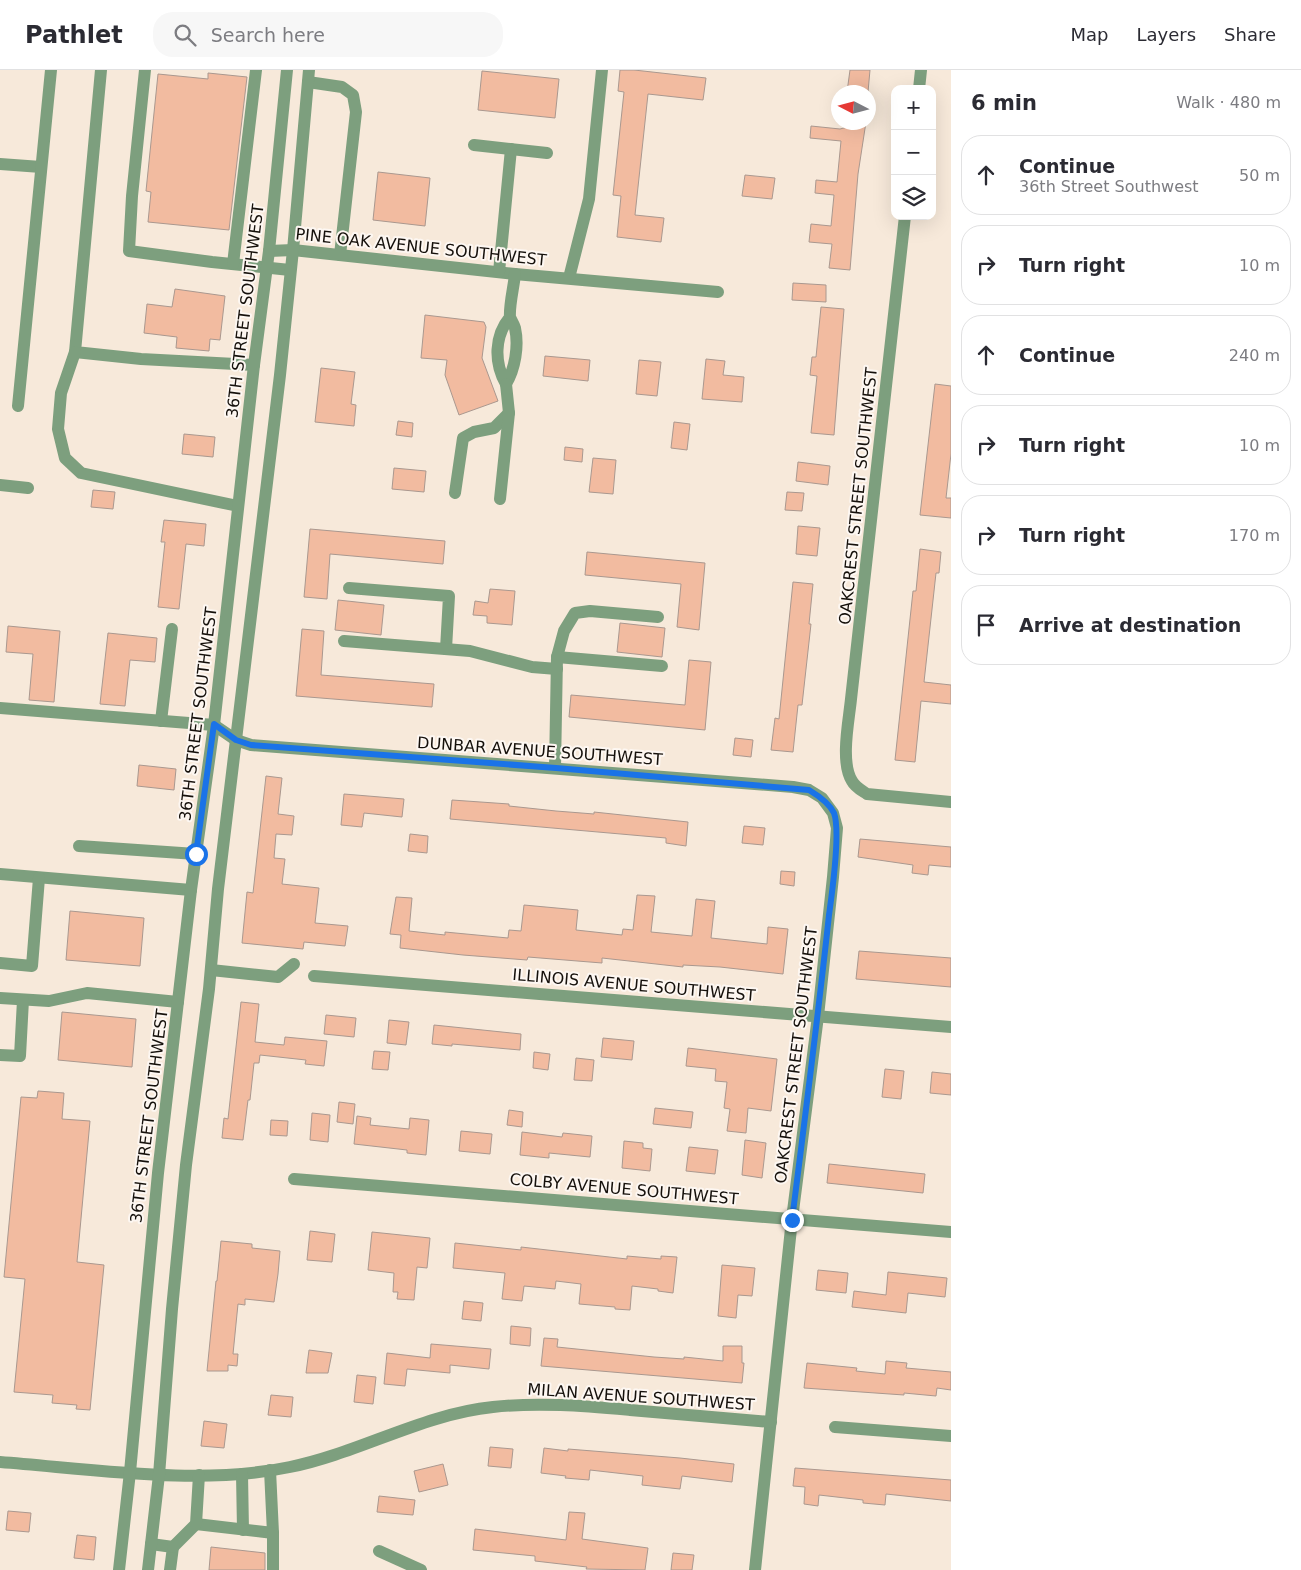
<!DOCTYPE html>
<meta charset="utf-8">
<style>
:root{--surface:#fff;--page:#f7f7f7;--text:#2b2b33;--muted:#7c7c81;--line:#e1e1e2}
body{margin:0;font-family:"DejaVu Sans",sans-serif;background:var(--page);color:var(--text)}
.controls{position:absolute;right:15px;top:15px;display:grid;overflow:hidden;border-radius:10px;box-shadow:0 5px 20px #0002}
.controls button{width:45px;height:45px;display:grid;place-items:center;padding:0;border:0;border-bottom:1px solid var(--line);background:var(--surface);color:var(--text);font:25px sans-serif}
.compass{position:absolute;left:831px;top:15px;width:45px;height:45px;border-radius:50%;background:var(--surface);box-shadow:0 5px 20px #0002;rotate:276deg}
.stop{position:absolute;width:15px;height:15px;margin:-11px;border:4px solid #1a73e8;border-radius:50%;background:#fff}
.stop.end{background:#1a73e8;border-color:#fff;box-shadow:0 1px 5px #0008}
.list{margin:0;padding:0;list-style:none}
h2{display:flex;justify-content:space-between;align-items:center;height:65px;margin:0;padding:0 20px;font-size:21px}
h2 small{font-size:16px;font-weight:400;color:var(--muted)}
.list li{display:grid;grid-template-columns:32px 1fr auto;gap:15px;align-items:center;box-sizing:border-box;height:80px;margin:0 10px 10px;padding:0 10px;border:1px solid var(--line);border-radius:20px}
.list b{display:block;font-size:19px;white-space:nowrap}
.list p{margin:0;font-size:16px;white-space:nowrap;color:var(--muted)}
.list em{font-size:16px;font-style:normal;color:var(--muted)}
.icon{flex:none;width:28px;height:28px;fill:none;stroke:currentColor;stroke-width:2;stroke-linecap:round;stroke-linejoin:round}
.map{position:relative;flex:none;width:951px;height:1500px;overflow:hidden}
header{display:flex;align-items:center;gap:30px;box-sizing:border-box;height:70px;padding:0 25px;background:var(--surface);border-bottom:1px solid var(--line)}
header strong{font-size:24px}
nav{display:flex;gap:28px;margin-inline-start:auto;font-size:18px}
.search{width:350px;height:45px;background:var(--page);display:flex;align-items:center;gap:12px;box-sizing:border-box;padding:0 18px;border-radius:20px;color:var(--muted);font-size:19px}
main{display:flex}
aside{flex:1;background:var(--surface)}
.map>svg:first-child{display:block}
.building{fill:#f2bba0;stroke:#aa988f}
.lines{fill:none;stroke-linecap:round;stroke-linejoin:round}
.minor{stroke:#7d9f7e;stroke-width:12}
.route{stroke:#1a73e8;stroke-width:6}
.labels{text-anchor:middle;dominant-baseline:central;stroke-width:4;stroke-linejoin:round;paint-order:stroke}
.street-label{font-size:16px;fill:#15100b;stroke:#fdf7f2}
</style>
<header>
<strong>Pathlet</strong>
<div class="search"><svg class="icon" aria-label="search" viewBox="0 0 24 24"><circle cx="10" cy="10" r="6"/><path d="M15 15l6 6"/></svg>Search here</div>
<nav><a>Map</a><a>Layers</a><a>Share</a></nav>
</header>
<main>
<div class="map">
<svg width="951" height="1500" viewBox="0 0 951 1500">
<rect width="100%" height="100%" fill="#f7e9da"/>
<g class="building">
<path d="M 620,0 L 634,0 L 706,8 L 703,30 L 648,24 L 635,145 L 664,148 L 661,172 L 617,167 L 621,126 L 613,125 L 624,22 L 618,21 Z"/>
<path d="M 850,0 L 870,0 L 868,22 L 847,22 Z"/>
<path d="M 482,1 L 559,9 L 555,48 L 478,40 Z"/>
<path d="M 208,3 L 247,7 L 229,160 L 148,152 L 151,122 L 146,121 L 158,4 L 208,9 Z"/>
<path d="M 866,52 L 858,104 L 850,200 L 829,198 L 832,174 L 809,172 L 811,154 L 831,156 L 834,125 L 815,123 L 816,110 L 837,112 L 841,71 L 810,68 L 811,56 L 840,59 Z"/>
<path d="M 378,102 L 430,108 L 425,156 L 373,150 Z"/>
<path d="M 745,105 L 775,108 L 772,129 L 742,126 Z"/>
<path d="M 793,213 L 826,215 L 826,232 L 792,230 Z"/>
<path d="M 175,219 L 225,226 L 220,270 L 210,269 L 209,281 L 176,278 L 177,267 L 144,263 L 147,234 L 172,237 Z"/>
<path d="M 821,237 L 844,239 L 834,365 L 811,363 L 817,306 L 810,305 L 812,287 L 816,287 Z"/>
<path d="M 425,245 L 484,252 L 486,257 L 482,288 L 498,331 L 459,345 L 445,305 L 447,290 L 421,288 Z"/>
<path d="M 545,286 L 590,290 L 588,311 L 543,306 Z"/>
<path d="M 706,289 L 725,291 L 723,305 L 744,307 L 742,332 L 702,329 Z"/>
<path d="M 639,290 L 661,292 L 657,326 L 636,324 Z"/>
<path d="M 321,298 L 355,302 L 351,334 L 356,335 L 354,356 L 315,352 Z"/>
<path d="M 935,314 L 951,316 L 951,384 L 946,428 L 951,428 L 951,448 L 920,445 Z"/>
<path d="M 398,351 L 413,353 L 412,367 L 396,365 Z"/>
<path d="M 674,352 L 690,354 L 687,380 L 671,378 Z"/>
<path d="M 184,364 L 215,367 L 213,387 L 182,384 Z"/>
<path d="M 565,377 L 583,379 L 582,392 L 564,390 Z"/>
<path d="M 593,388 L 616,390 L 613,424 L 589,422 Z"/>
<path d="M 798,392 L 830,396 L 828,415 L 796,411 Z"/>
<path d="M 394,398 L 426,401 L 424,422 L 392,419 Z"/>
<path d="M 93,420 L 115,422 L 113,439 L 91,437 Z"/>
<path d="M 787,422 L 804,423 L 802,441 L 785,440 Z"/>
<path d="M 164,450 L 206,454 L 204,476 L 186,474 L 179,539 L 158,537 L 165,472 L 161,472 Z"/>
<path d="M 798,456 L 820,458 L 817,486 L 796,484 Z"/>
<path d="M 310,459 L 445,471 L 443,494 L 330,484 L 327,529 L 304,527 Z"/>
<path d="M 920,479 L 941,482 L 939,503 L 936,503 L 924,612 L 951,615 L 951,634 L 921,631 L 915,692 L 895,690 L 913,521 L 916,521 Z"/>
<path d="M 587,482 L 705,493 L 699,560 L 677,557 L 681,514 L 585,505 Z"/>
<path d="M 793,512 L 813,514 L 809,554 L 811,554 L 802,635 L 798,635 L 793,682 L 771,680 L 775,648 L 779,649 Z"/>
<path d="M 490,519 L 515,521 L 512,555 L 487,553 L 487,546 L 473,545 L 475,531 L 488,533 Z"/>
<path d="M 338,530 L 384,535 L 381,565 L 335,560 Z"/>
<path d="M 620,553 L 665,558 L 662,587 L 617,582 Z"/>
<path d="M 8,556 L 60,561 L 54,632 L 29,630 L 33,584 L 6,582 Z"/>
<path d="M 302,559 L 324,561 L 321,605 L 434,614 L 432,637 L 296,626 Z"/>
<path d="M 108,563 L 157,568 L 155,592 L 130,590 L 125,636 L 100,634 Z"/>
<path d="M 689,590 L 711,592 L 705,660 L 569,647 L 571,625 L 685,635 Z"/>
<path d="M 735,668 L 753,670 L 751,687 L 733,685 Z"/>
<path d="M 139,695 L 176,699 L 174,720 L 137,716 Z"/>
<path d="M 266,706 L 282,708 L 278,744 L 294,746 L 292,765 L 276,764 L 274,788 L 285,789 L 282,814 L 319,818 L 315,853 L 348,856 L 345,876 L 304,872 L 303,879 L 242,873 L 247,822 L 253,823 Z"/>
<path d="M 344,724 L 404,729 L 402,747 L 364,743 L 362,757 L 341,755 Z"/>
<path d="M 452,730 L 509,734 L 509,736 L 556,741 L 594,744 L 594,742 L 688,752 L 686,776 L 666,773 L 666,768 L 450,749 Z"/>
<path d="M 744,756 L 765,758 L 763,775 L 742,773 Z"/>
<path d="M 410,764 L 428,766 L 427,783 L 408,781 Z"/>
<path d="M 860,769 L 951,777 L 951,797 L 929,795 L 928,805 L 912,803 L 913,795 L 858,787 Z"/>
<path d="M 781,801 L 795,802 L 794,816 L 780,814 Z"/>
<path d="M 637,825 L 655,826 L 651,862 L 692,866 L 696,829 L 715,831 L 711,868 L 767,874 L 768,857 L 788,859 L 783,904 L 720,897 L 683,895 L 683,897 L 602,888 L 602,893 L 528,887 L 527,890 L 463,885 L 400,878 L 401,865 L 390,864 L 396,827 L 412,828 L 409,861 L 445,865 L 445,862 L 508,868 L 509,860 L 521,861 L 524,835 L 578,840 L 576,860 L 622,865 L 623,859 L 633,860 Z"/>
<path d="M 70,841 L 144,848 L 140,896 L 66,890 Z"/>
<path d="M 859,881 L 951,888 L 951,917 L 856,909 Z"/>
<path d="M 241,932 L 259,934 L 255,972 L 284,975 L 285,967 L 327,971 L 324,996 L 305,994 L 306,990 L 260,985 L 259,993 L 254,993 L 250,1030 L 248,1030 L 243,1070 L 222,1068 L 224,1048 L 228,1049 Z"/>
<path d="M 62,942 L 136,949 L 132,997 L 58,990 Z"/>
<path d="M 326,945 L 356,948 L 354,967 L 324,964 Z"/>
<path d="M 389,950 L 409,952 L 406,975 L 387,973 Z"/>
<path d="M 434,955 L 521,964 L 520,980 L 452,974 L 452,976 L 432,974 Z"/>
<path d="M 603,968 L 634,971 L 632,990 L 601,987 Z"/>
<path d="M 688,978 L 777,989 L 771,1041 L 748,1038 L 746,1063 L 727,1061 L 730,1039 L 724,1038 L 727,1012 L 715,1011 L 716,999 L 686,996 Z"/>
<path d="M 374,981 L 390,982 L 388,1000 L 372,999 Z"/>
<path d="M 534,982 L 550,984 L 548,1000 L 533,998 Z"/>
<path d="M 576,988 L 594,990 L 592,1011 L 574,1010 Z"/>
<path d="M 885,999 L 904,1001 L 901,1029 L 882,1027 Z"/>
<path d="M 932,1002 L 951,1004 L 951,1025 L 930,1023 Z"/>
<path d="M 38,1021 L 64,1023 L 62,1049 L 90,1051 L 77,1192 L 104,1195 L 90,1340 L 76,1339 L 77,1335 L 52,1333 L 53,1325 L 14,1322 L 25,1209 L 4,1207 L 21,1027 L 37,1028 Z"/>
<path d="M 339,1032 L 355,1034 L 353,1054 L 337,1052 Z"/>
<path d="M 655,1038 L 693,1042 L 691,1058 L 653,1054 Z"/>
<path d="M 509,1040 L 523,1042 L 522,1057 L 507,1055 Z"/>
<path d="M 312,1043 L 330,1045 L 328,1072 L 310,1070 Z"/>
<path d="M 357,1046 L 371,1048 L 370,1055 L 409,1059 L 410,1048 L 429,1050 L 426,1085 L 407,1083 L 407,1080 L 354,1074 Z"/>
<path d="M 271,1050 L 288,1051 L 287,1066 L 270,1065 Z"/>
<path d="M 461,1061 L 492,1064 L 490,1084 L 459,1081 Z"/>
<path d="M 522,1062 L 562,1067 L 563,1063 L 592,1066 L 590,1087 L 549,1083 L 549,1088 L 520,1085 Z"/>
<path d="M 745,1070 L 766,1073 L 762,1108 L 742,1105 Z"/>
<path d="M 624,1071 L 643,1073 L 643,1078 L 652,1079 L 650,1101 L 622,1098 Z"/>
<path d="M 689,1077 L 718,1080 L 715,1104 L 686,1101 Z"/>
<path d="M 829,1094 L 925,1104 L 923,1123 L 827,1113 Z"/>
<path d="M 310,1161 L 335,1164 L 332,1192 L 307,1190 Z"/>
<path d="M 372,1162 L 430,1168 L 427,1198 L 417,1197 L 414,1230 L 397,1229 L 398,1222 L 393,1222 L 394,1203 L 368,1200 Z"/>
<path d="M 221,1171 L 252,1174 L 252,1178 L 280,1181 L 278,1204 L 274,1232 L 245,1229 L 245,1235 L 238,1234 L 233,1284 L 238,1284 L 237,1296 L 228,1295 L 228,1301 L 207,1301 L 216,1211 L 217,1211 Z"/>
<path d="M 455,1173 L 521,1180 L 521,1177 L 627,1189 L 627,1186 L 661,1189 L 661,1186 L 677,1187 L 673,1223 L 658,1221 L 658,1219 L 632,1216 L 630,1240 L 615,1239 L 615,1237 L 579,1234 L 581,1214 L 556,1211 L 555,1219 L 524,1216 L 522,1231 L 502,1229 L 505,1203 L 453,1198 Z"/>
<path d="M 722,1195 L 755,1198 L 752,1226 L 738,1225 L 736,1248 L 718,1246 Z"/>
<path d="M 818,1200 L 848,1203 L 846,1223 L 816,1220 Z"/>
<path d="M 888,1202 L 947,1208 L 945,1227 L 908,1223 L 906,1243 L 852,1237 L 854,1221 L 886,1225 Z"/>
<path d="M 464,1231 L 483,1233 L 481,1251 L 462,1249 Z"/>
<path d="M 511,1256 L 531,1258 L 530,1276 L 510,1274 Z"/>
<path d="M 544,1268 L 558,1269 L 557,1277 L 654,1287 L 684,1289 L 684,1287 L 723,1291 L 723,1276 L 742,1276 L 742,1293 L 744,1293 L 742,1313 L 541,1296 Z"/>
<path d="M 431,1274 L 491,1279 L 489,1299 L 450,1295 L 450,1303 L 407,1299 L 405,1316 L 384,1314 L 387,1283 L 430,1288 Z"/>
<path d="M 309,1280 L 332,1283 L 328,1303 L 306,1303 Z"/>
<path d="M 886,1291 L 907,1293 L 906,1298 L 951,1302 L 951,1320 L 937,1318 L 936,1326 L 904,1323 L 904,1325 L 804,1318 L 807,1293 L 857,1298 L 856,1301 L 885,1304 Z"/>
<path d="M 357,1305 L 376,1307 L 373,1334 L 354,1332 Z"/>
<path d="M 271,1325 L 293,1327 L 291,1347 L 268,1345 Z"/>
<path d="M 204,1351 L 227,1354 L 224,1378 L 201,1376 Z"/>
<path d="M 490,1377 L 513,1379 L 511,1398 L 488,1396 Z"/>
<path d="M 544,1378 L 568,1381 L 568,1379 L 680,1388 L 734,1394 L 732,1412 L 682,1406 L 680,1419 L 642,1415 L 643,1406 L 590,1400 L 589,1410 L 565,1408 L 566,1406 L 541,1403 Z"/>
<path d="M 443,1394 L 448,1415 L 419,1422 L 414,1401 Z"/>
<path d="M 795,1398 L 951,1410 L 951,1431 L 886,1424 L 885,1435 L 863,1433 L 863,1430 L 819,1425 L 818,1436 L 804,1434 L 805,1417 L 793,1416 Z"/>
<path d="M 379,1426 L 415,1430 L 413,1445 L 377,1442 Z"/>
<path d="M 8,1441 L 31,1443 L 29,1462 L 6,1460 Z"/>
<path d="M 569,1442 L 585,1443 L 582,1469 L 648,1478 L 645,1500 L 586,1499 L 587,1497 L 535,1491 L 535,1486 L 473,1480 L 475,1459 L 566,1470 Z"/>
<path d="M 77,1465 L 96,1467 L 94,1490 L 74,1488 Z"/>
<path d="M 211,1477 L 265,1483 L 265,1500 L 209,1500 Z"/>
<path d="M 673,1483 L 694,1485 L 692,1500 L 671,1500 Z"/>
</g>
<g class="lines">
<g class="minor">
<path d="M 101,0 L 75,282 L 141,289 L 254,295"/>
<path d="M 145,0 L 132,126 L 129,181 L 212,192 L 290,200"/>
<path d="M 308,12 L 342,17 L 353,25 L 356,42 L 340,185"/>
<path d="M 919,19 L 921,0"/>
<path d="M 474,75 L 547,83"/>
<path d="M 0,94 L 41,97"/>
<path d="M 905,146 L 851,629 C 849,650 840,692 852,711 C 855,717 861,720 867,724 L 951,732"/>
<path d="M 269,181 L 293,180 L 515,204 L 718,222"/>
<path d="M 233,194 L 256,0"/>
<path d="M 499,202 L 511,79"/>
<path d="M 569,208 L 589,129 L 602,0"/>
<path d="M 510,247 C 494,266 494,293 506,314 C 515,299 519,276 515,258 C 514,254 511,250 510,247 C 509,235 514,216 515,204"/>
<path d="M 75,282 L 61,323 L 58,359 L 65,388 L 81,403 L 238,436"/>
<path d="M 18,336 L 51,0"/>
<path d="M 0,415 L 28,418"/>
<path d="M 455,423 L 463,368 L 474,362 L 494,358 L 509,343"/>
<path d="M 500,429 L 509,343 L 506,314"/>
<path d="M 349,518 L 449,526 L 446,579"/>
<path d="M 344,571 L 470,581 L 532,597 L 557,599"/>
<path d="M 557,587 L 662,596"/>
<path d="M 0,638 L 214,655 L 236,670 L 251,675 L 793,717 L 809,720 L 822,728 L 833,743 L 837,758 L 833,807 L 818,946 L 792,1149 L 755,1500"/>
<path d="M 161,651 L 172,559"/>
<path d="M 555,698 L 557,587 L 564,561 L 575,543 L 590,541 L 658,547"/>
<path d="M 79,776 L 196,784"/>
<path d="M 0,804 L 191,820"/>
<path d="M 0,893 L 32,896 L 39,808"/>
<path d="M 211,900 L 278,907 L 294,894"/>
<path d="M 314,906 L 951,957"/>
<path d="M 0,928 L 49,931 L 87,923 L 178,932"/>
<path d="M 0,985 L 20,986 L 23,930"/>
<path d="M 294,1109 L 951,1162"/>
<path d="M 835,1357 L 951,1366"/>
<path d="M 0,1392 C 92,1399 200,1416 290,1397 C 359,1383 423,1344 493,1337 C 539,1332 584,1336 630,1340 C 677,1344 724,1348 771,1352"/>
<path d="M 242,1404 L 243,1460"/>
<path d="M 196,1454 L 273,1463 L 270,1400"/>
<path d="M 151,1474 L 173,1477 L 170,1500"/>
<path d="M 173,1477 L 196,1454 L 199,1405"/>
<path d="M 379,1481 L 421,1500"/>
<path d="M 119,1500 L 130,1402 L 158,1103 L 191,820 L 214,655 L 254,295 L 269,181 L 287,0"/>
<path d="M 148,1500 L 159,1405 L 172,1239 L 186,1095 L 209,919 L 218,819 L 280,305 L 293,180 L 309,0"/>
<path d="M 273,1500 L 273,1463"/>
</g>
</g>
<g class="lines">
<path class="route" d="M 196,784 L 214,654 L 236,670 L 251,675 L 556,698 L 809,720 C 819,726 829,733 834,743 C 841,762 832,823 829,845 C 818,947 805,1048 792,1150"/>
</g>
<g class="labels">
<g class="street-label">
<text transform="translate(421 177) rotate(6)">PINE OAK AVENUE SOUTHWEST</text>
<text transform="translate(245 241) rotate(-83)">36TH STREET SOUTHWEST</text>
<text transform="translate(858 426) rotate(-84)">OAKCREST STREET SOUTHWEST</text>
<text transform="translate(198 644) rotate(-83)">36TH STREET SOUTHWEST</text>
<text transform="translate(540 681) rotate(4)">DUNBAR AVENUE SOUTHWEST</text>
<text transform="translate(634 915) rotate(5)">ILLINOIS AVENUE SOUTHWEST</text>
<text transform="translate(796 985) rotate(-83)">OAKCREST STREET SOUTHWEST</text>
<text transform="translate(149 1046) rotate(-83)">36TH STREET SOUTHWEST</text>
<text transform="translate(624 1119) rotate(5)">COLBY AVENUE SOUTHWEST</text>
<text transform="translate(641 1327) rotate(4)">MILAN AVENUE SOUTHWEST</text>
</g>
</g>
</svg>
<div class="controls">
<button>+</button>
<button>−</button>
<button><svg class="icon" aria-label="layers" viewBox="0 0 24 24"><path d="M12 4l9 5-9 5-9-5zM3 14l9 5 9-5"/></svg></button>
</div>
<svg class="compass" viewBox="-18 -18 36 36"><path d="M0-13l5 13h-10z" fill="#e53935"/><path d="M0 13l5-13h-10z" fill="#7c7c81"/></svg>
<div class="stop" style="left:196px;top:784px"></div>
<div class="stop end" style="left:792px;top:1150px"></div>
</div>
<aside>
<h2>6 min<small>Walk · 480 m</small></h2>
<ul class="list">
<li><svg class="icon" aria-label="ahead" viewBox="0 0 24 24"><path d="M12 20V5M6 11l6-6 6 6"/></svg><div><b>Continue</b><p>36th Street Southwest</p></div><em>50 m</em></li>
<li><svg class="icon" aria-label="right" viewBox="0 0 24 24"><path d="M7 20v-9h11M14 6l5 5-5 5"/></svg><div><b>Turn right</b></div><em>10 m</em></li>
<li><svg class="icon" aria-label="ahead" viewBox="0 0 24 24"><path d="M12 20V5M6 11l6-6 6 6"/></svg><div><b>Continue</b></div><em>240 m</em></li>
<li><svg class="icon" aria-label="right" viewBox="0 0 24 24"><path d="M7 20v-9h11M14 6l5 5-5 5"/></svg><div><b>Turn right</b></div><em>10 m</em></li>
<li><svg class="icon" aria-label="right" viewBox="0 0 24 24"><path d="M7 20v-9h11M14 6l5 5-5 5"/></svg><div><b>Turn right</b></div><em>170 m</em></li>
<li><svg class="icon" aria-label="arrive" viewBox="0 0 24 24"><path d="M6 21V4h12l-3 4 3 4H6"/></svg><div><b>Arrive at destination</b></div></li>
</ul>
</aside>
</main>
